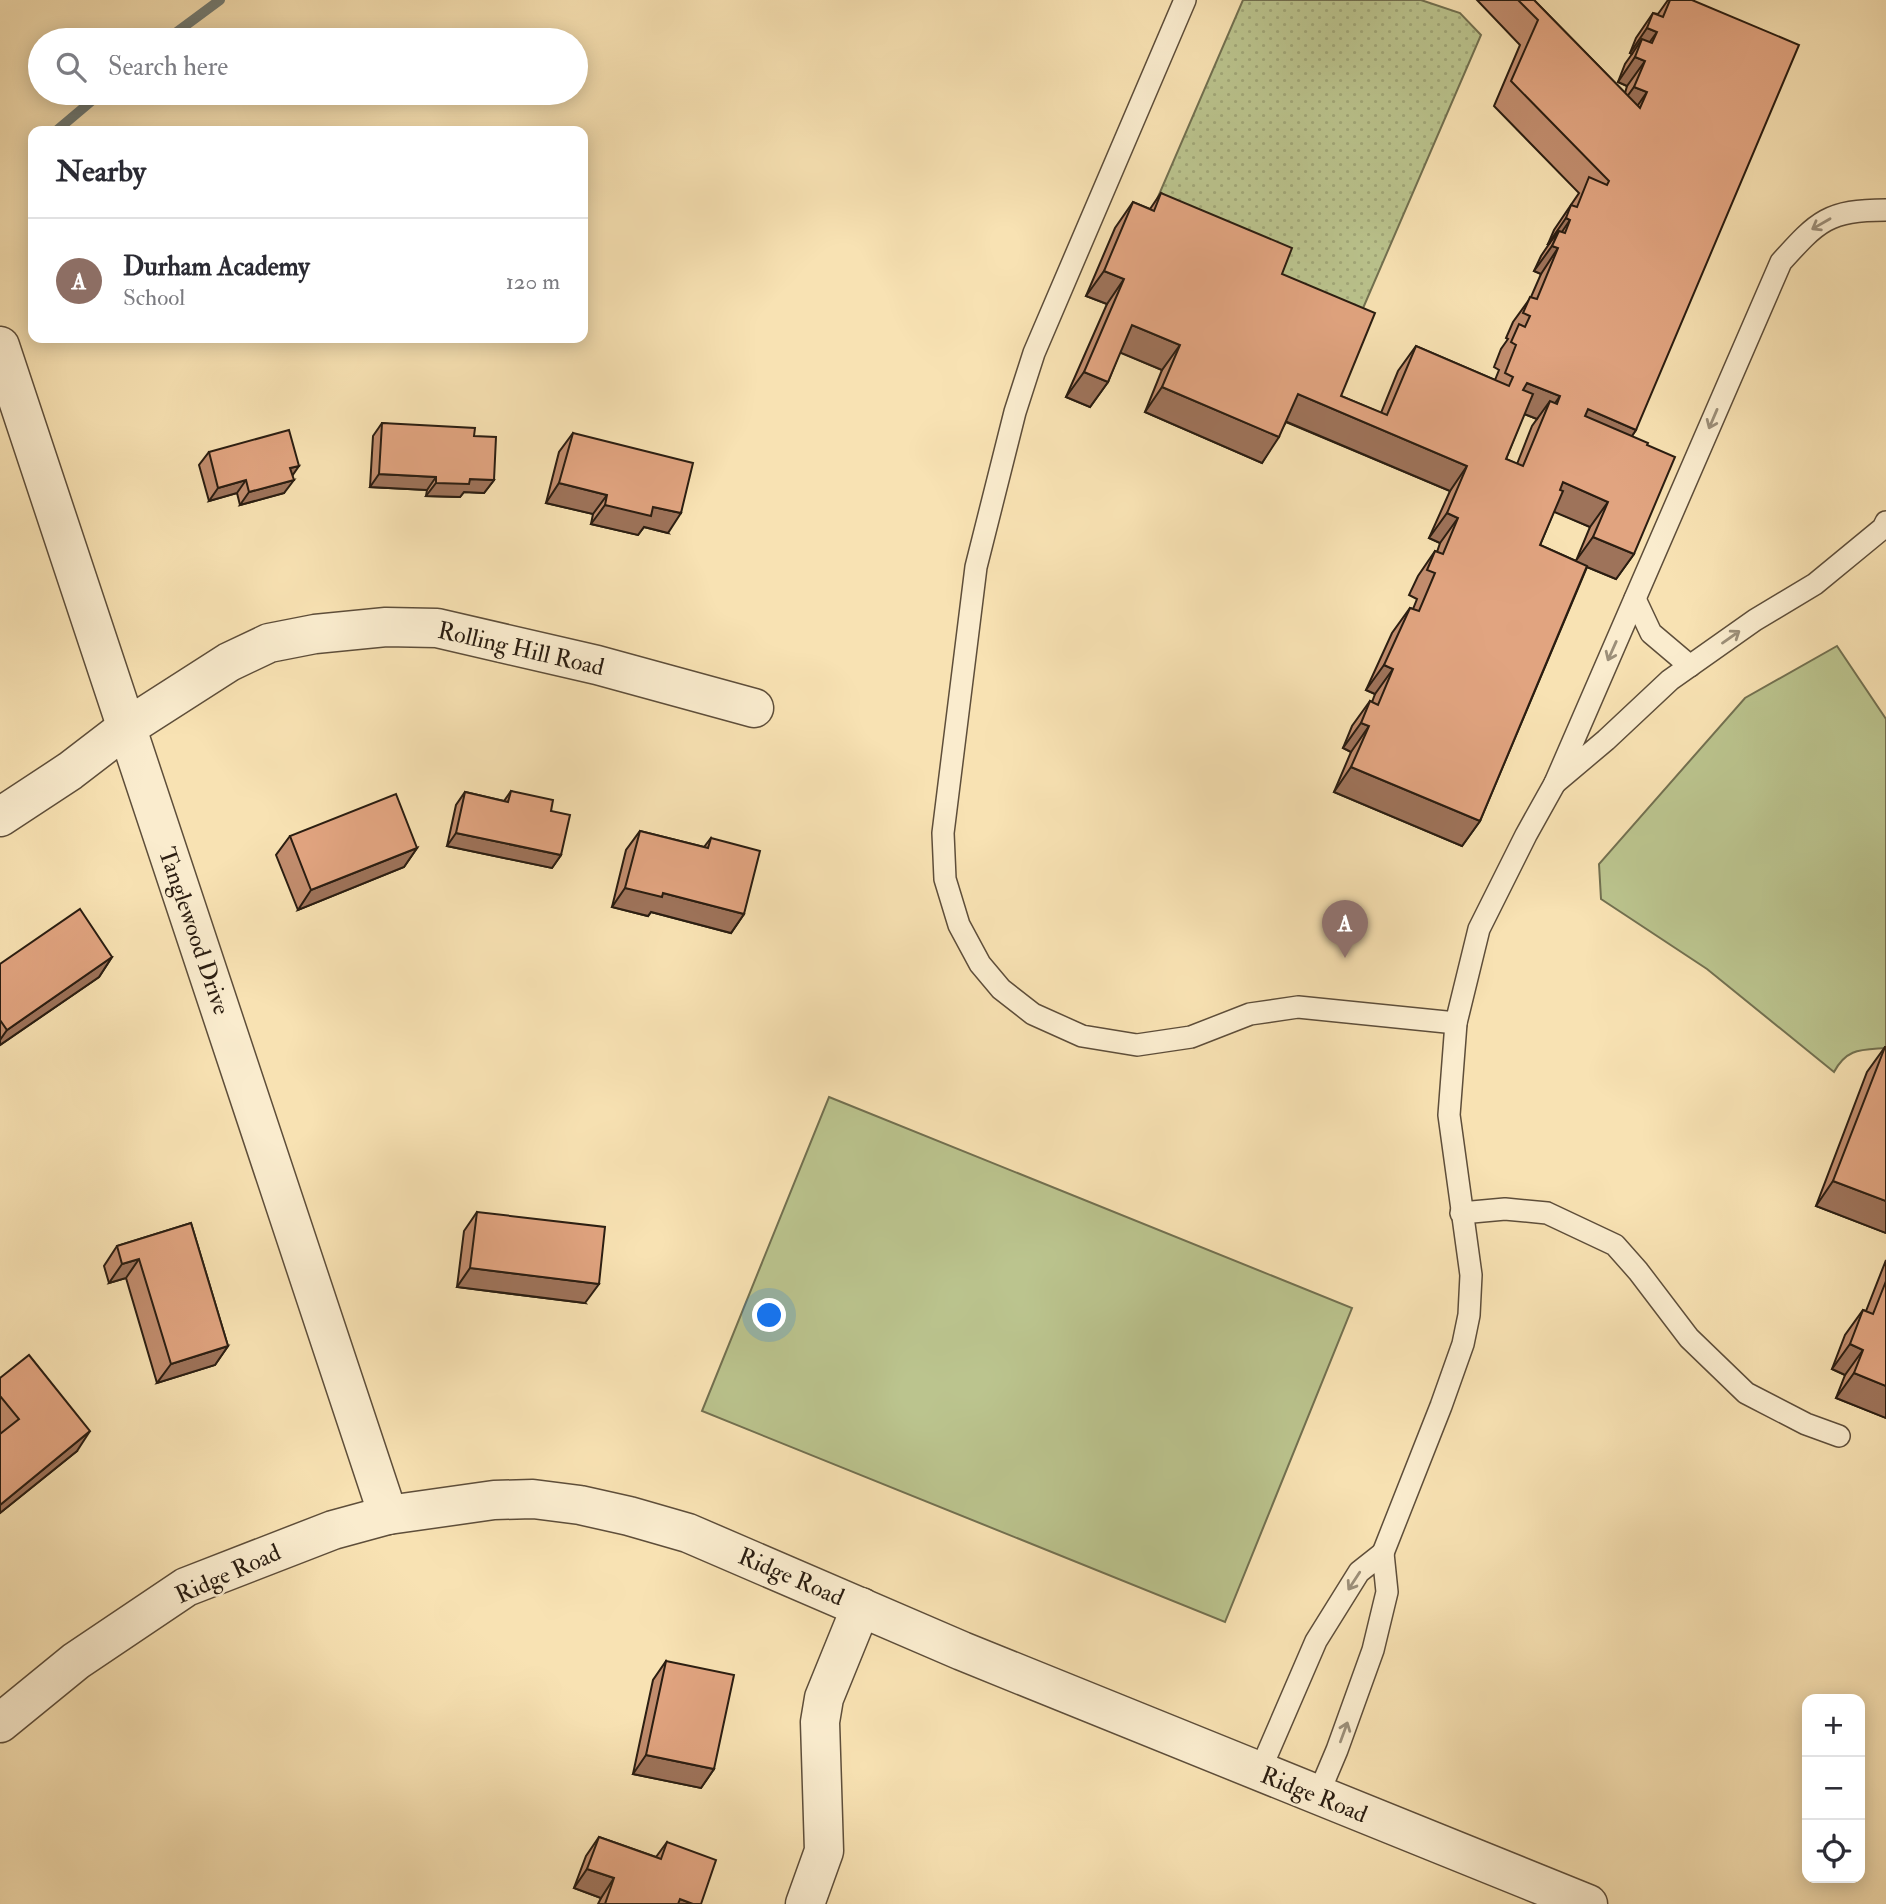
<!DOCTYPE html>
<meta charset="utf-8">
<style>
:root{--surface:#fff;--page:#f7f7f7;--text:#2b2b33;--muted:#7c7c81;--line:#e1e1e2;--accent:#2563eb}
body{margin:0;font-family:"IM FELL Double Pica",serif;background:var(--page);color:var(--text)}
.controls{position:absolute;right:21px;bottom:21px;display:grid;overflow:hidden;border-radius:14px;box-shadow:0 4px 18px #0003}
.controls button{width:63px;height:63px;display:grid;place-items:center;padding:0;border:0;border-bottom:2px solid var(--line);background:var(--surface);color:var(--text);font:35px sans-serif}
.you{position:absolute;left:770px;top:1316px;width:24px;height:24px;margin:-18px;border:5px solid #fff;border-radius:50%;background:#1a73e8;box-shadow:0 0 0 10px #1a73e833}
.badge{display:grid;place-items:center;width:46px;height:46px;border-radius:50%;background:var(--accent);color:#fff;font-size:23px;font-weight:700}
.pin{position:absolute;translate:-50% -58px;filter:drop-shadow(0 2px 4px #0008)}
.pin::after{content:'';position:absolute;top:37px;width:24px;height:21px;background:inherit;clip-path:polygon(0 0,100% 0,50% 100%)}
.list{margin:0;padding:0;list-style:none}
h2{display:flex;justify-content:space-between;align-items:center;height:91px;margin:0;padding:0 28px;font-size:30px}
h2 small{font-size:23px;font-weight:400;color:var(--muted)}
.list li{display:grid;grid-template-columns:46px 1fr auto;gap:21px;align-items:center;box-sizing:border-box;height:126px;padding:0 28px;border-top:2px solid var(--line)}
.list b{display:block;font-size:26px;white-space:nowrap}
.list p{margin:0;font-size:23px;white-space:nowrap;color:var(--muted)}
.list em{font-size:23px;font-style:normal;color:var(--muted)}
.icon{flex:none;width:38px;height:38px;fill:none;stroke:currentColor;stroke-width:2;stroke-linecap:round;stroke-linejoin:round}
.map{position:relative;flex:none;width:1886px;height:1904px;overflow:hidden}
.search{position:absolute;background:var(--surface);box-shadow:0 4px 18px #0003;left:28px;top:28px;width:560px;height:77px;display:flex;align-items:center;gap:18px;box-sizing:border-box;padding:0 24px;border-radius:38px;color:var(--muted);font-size:26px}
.panel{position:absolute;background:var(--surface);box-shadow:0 4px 18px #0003;left:28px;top:126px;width:560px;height:217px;border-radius:14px}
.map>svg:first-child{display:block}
.green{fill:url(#green-dots);stroke:#727050;stroke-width:2}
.pitch{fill:#bbc48e;stroke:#727050;stroke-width:2}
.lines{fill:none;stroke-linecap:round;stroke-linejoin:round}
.stream{stroke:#727c75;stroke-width:10}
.service-casing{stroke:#5e4e3a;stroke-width:24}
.minor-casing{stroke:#5e4e3a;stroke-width:41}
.tertiary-casing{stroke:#5e4e3a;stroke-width:41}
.service{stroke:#faecce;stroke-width:21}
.minor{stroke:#faecce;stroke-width:38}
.tertiary{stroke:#faecce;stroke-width:38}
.wall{fill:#c28d6e;stroke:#2a1d11;stroke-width:2;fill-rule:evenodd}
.shaded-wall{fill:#9e735a;stroke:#2a1d11;stroke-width:2}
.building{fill:#e1a480;stroke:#2a1d11;stroke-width:2;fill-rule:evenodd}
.oneway{stroke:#9c8f79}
.labels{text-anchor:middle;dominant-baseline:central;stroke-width:5;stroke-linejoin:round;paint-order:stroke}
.street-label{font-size:24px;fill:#2a1d11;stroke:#faecce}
</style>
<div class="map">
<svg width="1886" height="1904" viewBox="0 0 1886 1904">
<defs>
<pattern id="green-dots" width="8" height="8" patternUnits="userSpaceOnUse" patternTransform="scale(1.75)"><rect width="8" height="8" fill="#bbc48e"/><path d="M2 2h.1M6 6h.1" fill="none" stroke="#a1a879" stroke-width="1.8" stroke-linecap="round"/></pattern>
</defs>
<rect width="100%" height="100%" fill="#f8e2b3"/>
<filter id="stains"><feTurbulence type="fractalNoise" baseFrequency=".00286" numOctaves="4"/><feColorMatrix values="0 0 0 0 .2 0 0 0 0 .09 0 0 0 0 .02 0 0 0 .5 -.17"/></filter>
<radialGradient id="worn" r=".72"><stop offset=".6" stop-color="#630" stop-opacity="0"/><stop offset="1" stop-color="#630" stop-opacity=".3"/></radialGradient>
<path class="green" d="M 1243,0 L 1421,0 L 1460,13 L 1481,35 L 1351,336 L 1148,220 Z"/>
<g class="pitch">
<path d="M 1837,646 L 1886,719 L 1886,1048 C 1861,1050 1847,1048 1834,1072 L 1707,969 L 1601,899 L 1599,864 L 1745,698 Z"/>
<path d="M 829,1097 L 1352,1308 L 1225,1622 L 702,1411 Z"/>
</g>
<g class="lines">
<g class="stream">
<path d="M 166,40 L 220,0"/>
<path d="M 56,131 L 101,93"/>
</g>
<defs>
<g id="service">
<path d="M 1185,0 L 1034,353 L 1015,412 L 976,567 L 943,833 L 945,879 L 959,925 L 980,964 L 1001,989 L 1033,1014 L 1082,1036 L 1137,1045 L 1191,1037 L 1250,1014 L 1298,1007 L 1456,1023"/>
<path d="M 1886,210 C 1828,210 1818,221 1781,262 L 1555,783 L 1606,740 L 1670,680 L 1755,620 L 1815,584 L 1883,528 L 1886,522"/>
<path d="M 1635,599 L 1651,633 L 1690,666"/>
<path d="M 1461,1213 L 1505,1209 L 1547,1213 L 1615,1245 L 1638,1271 L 1689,1338 L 1746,1393 L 1806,1424 L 1839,1436"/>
<path d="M 1383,1553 L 1441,1406 L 1463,1344 L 1469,1315 L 1471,1275 L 1449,1115 L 1456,1023 L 1479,929 L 1526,835 L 1555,783"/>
<path d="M 1259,1773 L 1316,1641 L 1359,1572 L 1383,1553 L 1387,1592 L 1373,1650 L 1337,1750 L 1318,1795"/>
</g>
<g id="minor">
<path d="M 0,346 L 388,1515"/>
<path d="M 0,817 L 70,771 L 126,728 L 229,662 L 269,643 L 315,634 L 386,627 L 437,628 L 597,665 L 754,708"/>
<path d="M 805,1904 L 824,1851 L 820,1722 L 824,1698 L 861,1607"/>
</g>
<path id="tertiary" d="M 0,1723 L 76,1661 L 186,1587 L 333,1530 L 388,1515 L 494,1500 L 533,1499 L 580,1505 L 629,1516 L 688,1533 L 962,1651 L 1588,1904"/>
</defs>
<use href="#service" class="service-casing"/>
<use href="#minor" class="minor-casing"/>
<use href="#tertiary" class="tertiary-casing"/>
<use href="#service" class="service"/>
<use href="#minor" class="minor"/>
<use href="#tertiary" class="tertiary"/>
</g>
<g class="wall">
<path d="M 1477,0 L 1534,0 L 1625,93 L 1627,86 L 1618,82 L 1625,64 L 1632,54 L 1630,53 L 1636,38 L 1653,13 L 1658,14 L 1668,0 L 1692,0 L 1636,430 L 1632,436 L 1634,554 L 1616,579 L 1587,567 L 1480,821 L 1462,846 L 1334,792 L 1351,752 L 1343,748 L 1352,726 L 1370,701 L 1372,702 L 1375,694 L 1366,690 L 1392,633 L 1410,608 L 1413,609 L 1417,599 L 1409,595 L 1418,576 L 1435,551 L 1437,552 L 1440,543 L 1429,538 L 1450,491 L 1286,422 L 1262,463 L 1145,412 L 1162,370 L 1120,352 L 1108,382 L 1090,407 L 1066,397 L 1107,304 L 1086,296 L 1115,228 L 1133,202 L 1150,209 L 1161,193 L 1282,274 L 1341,396 L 1381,413 L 1398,371 L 1416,346 L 1495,380 L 1499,370 L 1494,367 L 1501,349 L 1508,339 L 1506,338 L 1513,322 L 1531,297 L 1541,274 L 1534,271 L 1541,256 L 1549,244 L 1548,244 L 1554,230 L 1579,193 L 1494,106 L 1520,45 ZM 1524,414 L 1537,419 L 1532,426 L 1517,464 L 1506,459 ZM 1554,511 L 1590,527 L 1576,561 L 1540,545 Z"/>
<path d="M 382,423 L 474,436 L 494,480 L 484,493 L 464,492 L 460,497 L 426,496 L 427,490 L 370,487 L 373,436 Z"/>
<path d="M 573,433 L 668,533 L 644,527 L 638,535 L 591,524 L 593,514 L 546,503 L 559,452 Z"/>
<path d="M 209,452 L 292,476 L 284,493 L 240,505 L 237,493 L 209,501 L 199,465 Z"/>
<path d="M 511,791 L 551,811 L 561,855 L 552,868 L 447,846 L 456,805 L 465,792 L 504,801 Z"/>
<path d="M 640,831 L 704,847 L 711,838 L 744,914 L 731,933 L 651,912 L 648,916 L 612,907 L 626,850 Z"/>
<path d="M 290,836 L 417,848 L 404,867 L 298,910 L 276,855 Z"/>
<path d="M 112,957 L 99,977 L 0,1045 L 0,964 Z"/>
<path d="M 1885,1047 L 1886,1047 L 1886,1233 L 1816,1206 L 1867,1072 Z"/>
<path d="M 477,1212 L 585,1303 L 457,1287 L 464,1231 Z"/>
<path d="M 191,1223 L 228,1346 L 215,1365 L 157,1383 L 126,1278 L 109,1283 L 104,1266 L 117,1246 Z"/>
<path d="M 1886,1260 L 1886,1418 L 1836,1398 L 1845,1375 L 1832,1369 L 1845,1335 L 1863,1310 L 1866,1311 Z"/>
<path d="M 0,1378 L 77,1451 L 0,1513 L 0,1434 L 1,1433 L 0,1432 Z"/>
<path d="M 666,1661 L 714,1769 L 701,1788 L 633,1774 L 653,1680 Z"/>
<path d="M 599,1837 L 656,1857 L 667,1842 L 701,1904 L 598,1904 L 601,1898 L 574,1888 L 586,1856 Z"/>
</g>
<g class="shaded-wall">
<path d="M 1647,28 L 1657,32 L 1639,57 L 1642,39 L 1632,54 L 1630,53 Z"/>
<path d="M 1635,57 L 1645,61 L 1627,86 L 1618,82 Z"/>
<path d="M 1634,87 L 1647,92 L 1629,118 L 1616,112 Z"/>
<path d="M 1566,218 L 1570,220 L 1553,245 L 1559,231 L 1549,244 L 1548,244 Z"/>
<path d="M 1552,246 L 1558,248 L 1541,274 L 1534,271 Z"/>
<path d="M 1104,271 L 1124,279 L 1107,304 L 1086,296 Z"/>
<path d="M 1132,325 L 1180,345 L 1162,370 L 1114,350 Z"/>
<path d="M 1084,372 L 1108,382 L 1090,407 L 1066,397 Z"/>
<path d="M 1527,383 L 1560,396 L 1542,422 L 1550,401 L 1537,419 L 1509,408 Z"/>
<path d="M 1162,387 L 1279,437 L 1262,463 L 1145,412 Z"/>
<path d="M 1298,394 L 1467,466 L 1450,491 L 1280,419 Z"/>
<path d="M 1588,409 L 1636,430 L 1619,455 L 1571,434 Z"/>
<path d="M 299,466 L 290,479 L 290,468 Z"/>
<path d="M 379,474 L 436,477 L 427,490 L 370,487 Z"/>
<path d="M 470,479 L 494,480 L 484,493 L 464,492 L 460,497 L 426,496 L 436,483 Z"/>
<path d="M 246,480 L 237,493 L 209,501 L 218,488 Z"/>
<path d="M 294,480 L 284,493 L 240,505 L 249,492 Z"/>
<path d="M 1563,482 L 1608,502 L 1590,527 L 1545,508 Z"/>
<path d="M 559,483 L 607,495 L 593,514 L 546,503 Z"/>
<path d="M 605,505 L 653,507 L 681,513 L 668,533 L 644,527 L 638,535 L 591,524 Z"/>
<path d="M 1447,513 L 1458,518 L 1440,543 L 1429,538 Z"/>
<path d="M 1593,537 L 1634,554 L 1616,579 L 1575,562 Z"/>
<path d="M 1384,665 L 1393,669 L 1375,694 L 1366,690 Z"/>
<path d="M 1361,723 L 1369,726 L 1351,752 L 1343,748 Z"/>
<path d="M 1351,767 L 1480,821 L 1462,846 L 1334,792 Z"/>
<path d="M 456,833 L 561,855 L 552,868 L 447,846 Z"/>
<path d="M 417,848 L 404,867 L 298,910 L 311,890 Z"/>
<path d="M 625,888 L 663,893 L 744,914 L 731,933 L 651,912 L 648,916 L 612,907 Z"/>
<path d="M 112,957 L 99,977 L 0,1045 L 0,1040 L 7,1030 Z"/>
<path d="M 1833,1181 L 1886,1201 L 1886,1233 L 1816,1206 Z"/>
<path d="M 139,1259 L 126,1278 L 109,1283 L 122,1264 Z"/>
<path d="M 470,1268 L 599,1284 L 585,1303 L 457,1287 Z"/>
<path d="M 1850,1344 L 1863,1350 L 1845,1375 L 1832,1369 Z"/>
<path d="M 228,1346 L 215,1365 L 157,1383 L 171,1364 Z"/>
<path d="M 1854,1373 L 1886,1386 L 1886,1418 L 1836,1398 Z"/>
<path d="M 90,1431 L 77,1451 L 0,1513 L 0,1505 Z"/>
<path d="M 646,1755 L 714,1769 L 701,1788 L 633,1774 Z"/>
<path d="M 587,1869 L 614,1878 L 601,1898 L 574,1888 Z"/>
<path d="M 680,1899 L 693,1904 L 676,1904 Z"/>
</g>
<g class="building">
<path d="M 1518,0 L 1534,0 L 1640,108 L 1647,92 L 1634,87 L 1645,61 L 1635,57 L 1642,39 L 1652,43 L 1657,32 L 1647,28 L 1653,13 L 1663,17 L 1670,0 L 1692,0 L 1799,45 L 1636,430 L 1588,409 L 1585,416 L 1648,443 L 1647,445 L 1675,457 L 1634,554 L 1593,537 L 1608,502 L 1563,482 L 1560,490 L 1563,491 L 1540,545 L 1587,566 L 1480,821 L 1351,767 L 1369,726 L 1361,723 L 1370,701 L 1378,705 L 1393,669 L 1384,665 L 1410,608 L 1419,611 L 1435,573 L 1427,570 L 1435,551 L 1443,554 L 1458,518 L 1447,513 L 1467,466 L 1298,394 L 1279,437 L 1162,387 L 1180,345 L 1132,325 L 1108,382 L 1084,372 L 1124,279 L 1104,271 L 1133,202 L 1154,211 L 1161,193 L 1292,248 L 1282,274 L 1375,313 L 1341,396 L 1387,415 L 1416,346 L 1509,386 L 1513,377 L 1505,373 L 1516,345 L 1511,342 L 1519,324 L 1525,327 L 1530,316 L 1523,313 L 1530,297 L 1537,299 L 1558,248 L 1552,246 L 1559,231 L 1565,233 L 1570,220 L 1566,218 L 1571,205 L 1577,207 L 1589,177 L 1607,185 L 1609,181 L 1511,81 L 1538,20 ZM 1527,383 L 1560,396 L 1557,404 L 1550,401 L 1523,466 L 1506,459 L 1533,394 L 1523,390 Z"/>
<path d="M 382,423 L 475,428 L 474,436 L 496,437 L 494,480 L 470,479 L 469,484 L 436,483 L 436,477 L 379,474 Z"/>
<path d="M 289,430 L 299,466 L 290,468 L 294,480 L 249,492 L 246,480 L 218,488 L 209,452 Z"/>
<path d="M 573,433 L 693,463 L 681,513 L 653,507 L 651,516 L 605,505 L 607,495 L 559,483 Z"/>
<path d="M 511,791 L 553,800 L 551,811 L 570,815 L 561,855 L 456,833 L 465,792 L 508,802 Z"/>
<path d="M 396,794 L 417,848 L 311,890 L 290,836 Z"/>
<path d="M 640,831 L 708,848 L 711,838 L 760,851 L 744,914 L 663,893 L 662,897 L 625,888 Z"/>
<path d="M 80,909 L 112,957 L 7,1030 L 0,1020 L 0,964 Z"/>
<path d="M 1885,1047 L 1886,1047 L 1886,1201 L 1833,1181 Z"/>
<path d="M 477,1212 L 605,1227 L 599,1284 L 470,1268 Z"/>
<path d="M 191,1223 L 228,1346 L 171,1364 L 139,1259 L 122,1264 L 117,1246 Z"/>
<path d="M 1886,1281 L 1886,1386 L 1854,1373 L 1863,1350 L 1850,1344 L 1863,1310 L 1873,1314 Z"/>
<path d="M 29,1355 L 90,1431 L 0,1505 L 0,1434 L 19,1419 L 0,1396 L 0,1378 Z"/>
<path d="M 666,1661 L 734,1675 L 714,1769 L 646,1755 Z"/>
<path d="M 599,1837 L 661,1859 L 667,1842 L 716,1860 L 701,1904 L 693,1904 L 680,1899 L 678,1904 L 605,1904 L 614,1878 L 587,1869 Z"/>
</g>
<defs><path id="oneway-shaft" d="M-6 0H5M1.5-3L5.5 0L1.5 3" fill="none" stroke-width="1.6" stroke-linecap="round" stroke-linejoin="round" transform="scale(1.75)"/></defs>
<g class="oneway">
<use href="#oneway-shaft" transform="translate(1821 224) rotate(150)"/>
<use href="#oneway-shaft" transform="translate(1713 419) rotate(113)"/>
<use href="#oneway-shaft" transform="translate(1731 637) rotate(-35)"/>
<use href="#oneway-shaft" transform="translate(1612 651) rotate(114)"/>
<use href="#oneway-shaft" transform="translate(1354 1581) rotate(123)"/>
<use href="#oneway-shaft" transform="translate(1344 1732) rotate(-70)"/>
</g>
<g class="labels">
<g class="street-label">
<text transform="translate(521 649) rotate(13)">Rolling Hill Road</text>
<text transform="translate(194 931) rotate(71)">Tanglewood Drive</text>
<text transform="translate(228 1574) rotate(-24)">Ridge Road</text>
<text transform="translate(791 1577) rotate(23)">Ridge Road</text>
<text transform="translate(1314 1795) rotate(22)">Ridge Road</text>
</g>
</g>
<rect width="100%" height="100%" filter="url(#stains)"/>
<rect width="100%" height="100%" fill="url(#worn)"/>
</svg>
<div class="controls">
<button>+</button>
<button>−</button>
<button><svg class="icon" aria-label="locate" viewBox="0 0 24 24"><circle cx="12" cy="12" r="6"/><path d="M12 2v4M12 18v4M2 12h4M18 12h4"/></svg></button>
</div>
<div class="you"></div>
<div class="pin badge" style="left:1345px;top:958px;background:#8d6e63">A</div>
<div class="search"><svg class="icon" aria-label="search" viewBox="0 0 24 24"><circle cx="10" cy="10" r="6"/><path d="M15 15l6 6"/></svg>Search here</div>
<section class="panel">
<h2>Nearby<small></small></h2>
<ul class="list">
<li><span class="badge" style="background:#8d6e63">A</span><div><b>Durham Academy</b><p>School</p></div><em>120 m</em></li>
</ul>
</section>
</div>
